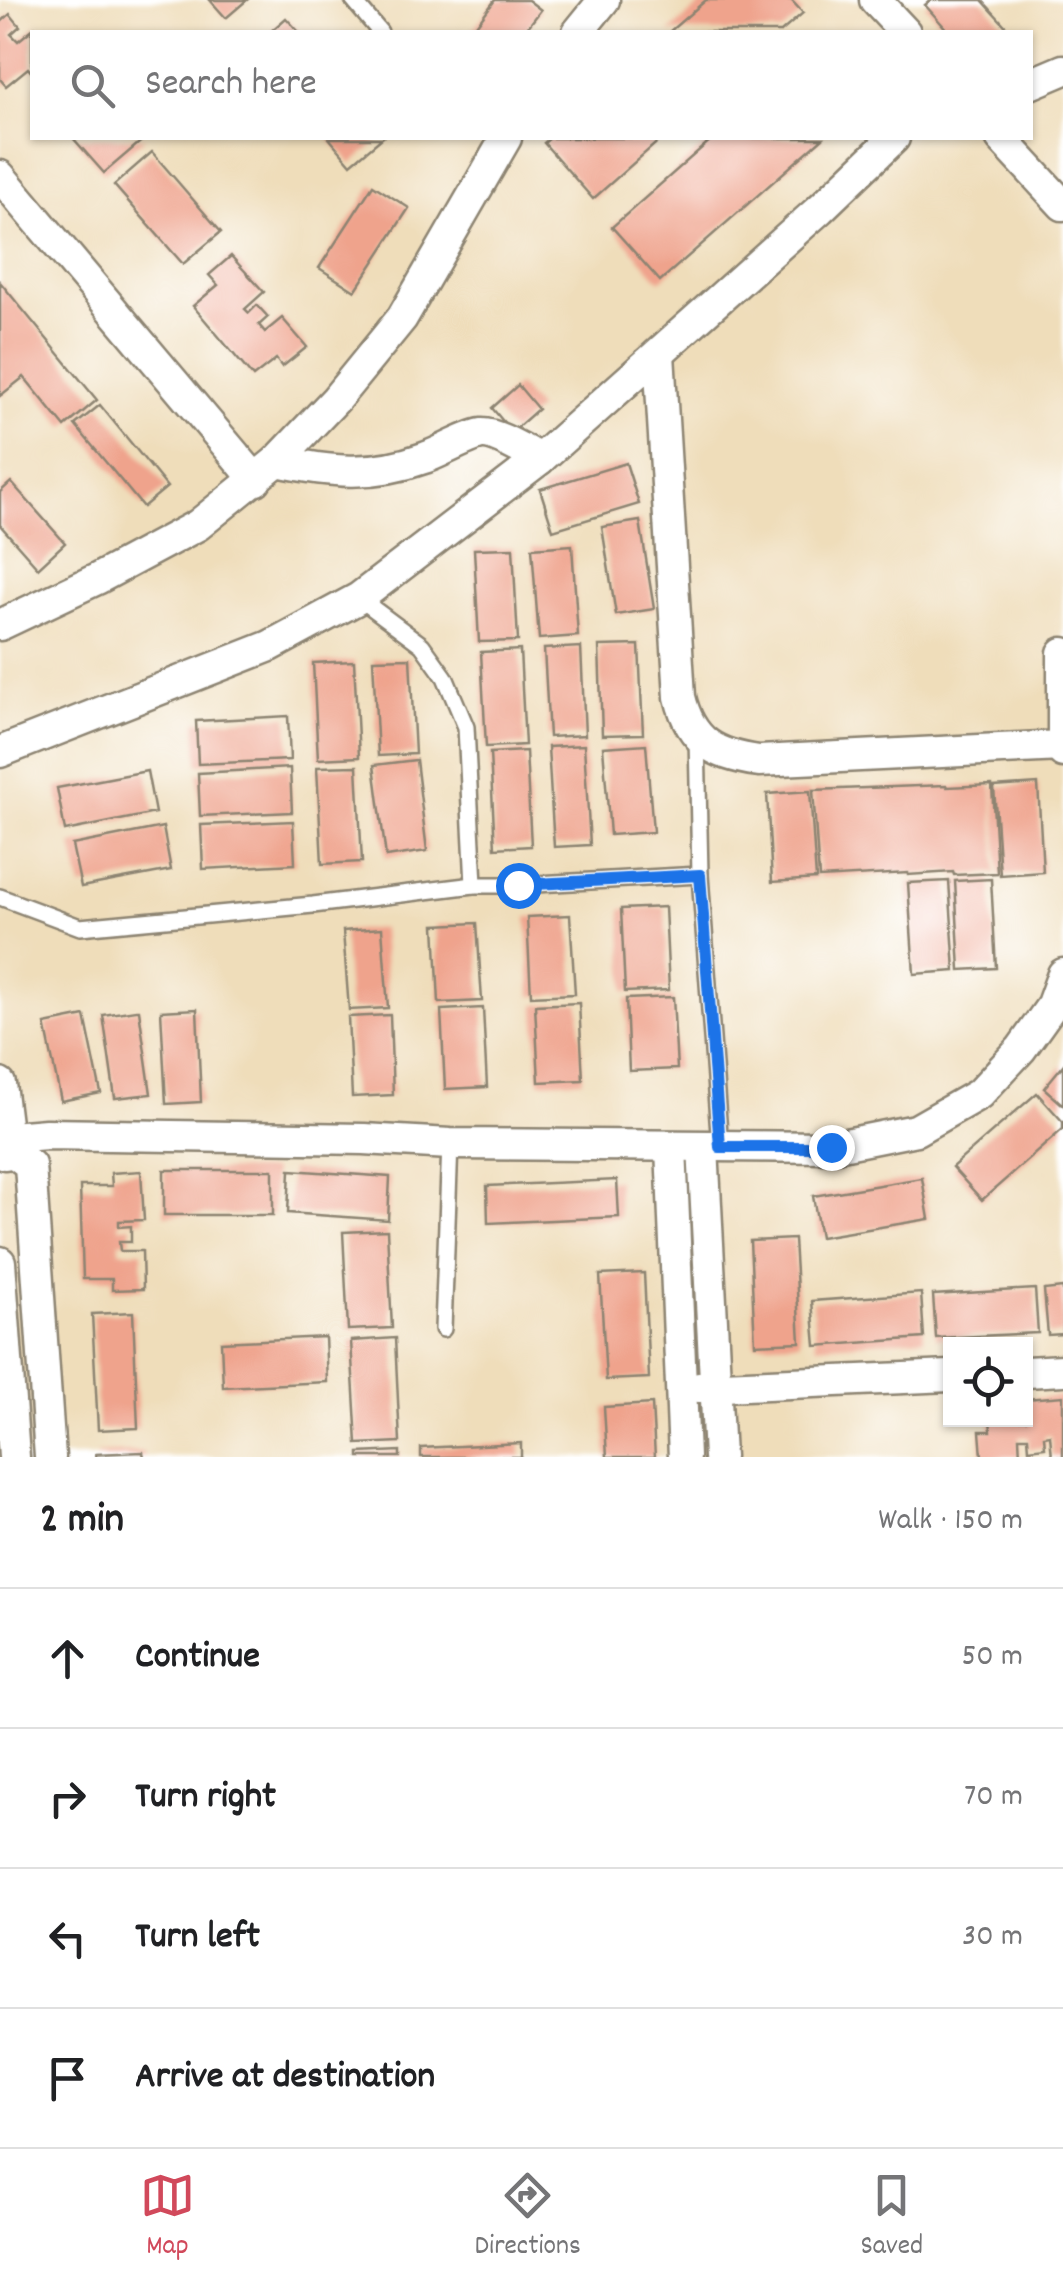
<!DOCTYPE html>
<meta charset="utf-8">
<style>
:root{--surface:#fff;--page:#f2f2f2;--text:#202124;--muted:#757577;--line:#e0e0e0;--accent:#d1495b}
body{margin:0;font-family:Dekko,sans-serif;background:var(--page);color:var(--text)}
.controls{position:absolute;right:30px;bottom:30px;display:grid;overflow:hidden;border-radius:0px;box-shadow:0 2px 8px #0004}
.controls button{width:90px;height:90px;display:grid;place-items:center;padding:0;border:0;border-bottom:2px solid var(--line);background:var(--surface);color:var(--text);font:50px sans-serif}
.stop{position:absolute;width:30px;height:30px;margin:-22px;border:8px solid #1a73e8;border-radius:50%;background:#fff}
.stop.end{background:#1a73e8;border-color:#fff;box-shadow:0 2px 10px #0008}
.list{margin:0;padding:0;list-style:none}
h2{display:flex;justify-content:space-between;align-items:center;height:130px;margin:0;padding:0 40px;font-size:42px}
h2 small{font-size:32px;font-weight:400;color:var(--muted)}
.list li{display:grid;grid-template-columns:65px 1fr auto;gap:30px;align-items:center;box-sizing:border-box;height:140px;padding:0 40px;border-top:2px solid var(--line)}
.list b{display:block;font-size:38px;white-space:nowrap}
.list em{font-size:32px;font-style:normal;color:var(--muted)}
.icon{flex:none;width:55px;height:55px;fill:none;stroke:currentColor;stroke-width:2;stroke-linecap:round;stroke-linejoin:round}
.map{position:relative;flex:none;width:1063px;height:1457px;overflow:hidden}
.search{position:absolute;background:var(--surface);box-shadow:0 2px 8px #0004;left:30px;right:30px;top:30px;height:110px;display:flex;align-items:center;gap:25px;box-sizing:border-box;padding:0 35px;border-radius:0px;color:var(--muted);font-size:38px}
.sheet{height:690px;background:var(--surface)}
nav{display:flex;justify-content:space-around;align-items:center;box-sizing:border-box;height:140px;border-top:2px solid var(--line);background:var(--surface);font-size:28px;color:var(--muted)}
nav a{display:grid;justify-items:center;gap:5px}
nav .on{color:var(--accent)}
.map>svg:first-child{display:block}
.building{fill:#efa38c}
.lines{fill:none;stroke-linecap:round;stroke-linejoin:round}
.service-casing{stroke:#8d8472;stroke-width:20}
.minor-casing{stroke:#8d8472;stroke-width:35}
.service{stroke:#fff;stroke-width:15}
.minor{stroke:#fff;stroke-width:30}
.route{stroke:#1a73e8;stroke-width:12}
</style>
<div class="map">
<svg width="1063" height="1457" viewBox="0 0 1063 1457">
<rect width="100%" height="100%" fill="#fff"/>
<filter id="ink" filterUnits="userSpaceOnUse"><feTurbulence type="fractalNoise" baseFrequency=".01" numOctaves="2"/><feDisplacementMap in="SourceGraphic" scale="20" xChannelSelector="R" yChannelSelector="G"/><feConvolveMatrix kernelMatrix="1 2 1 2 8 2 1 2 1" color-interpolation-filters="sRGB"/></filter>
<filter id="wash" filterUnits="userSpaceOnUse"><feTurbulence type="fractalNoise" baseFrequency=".0048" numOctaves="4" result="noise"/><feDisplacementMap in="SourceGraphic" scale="40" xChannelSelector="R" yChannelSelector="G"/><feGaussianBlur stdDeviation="2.25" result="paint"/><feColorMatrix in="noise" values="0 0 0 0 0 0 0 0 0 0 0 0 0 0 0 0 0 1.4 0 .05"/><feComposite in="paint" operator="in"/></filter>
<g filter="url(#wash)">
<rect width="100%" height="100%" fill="#efddba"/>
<g id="blocks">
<g class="building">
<path d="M 210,0 L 247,0 L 226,18 Z"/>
<path d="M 495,0 L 528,0 L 541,10 L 524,32 L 471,32 Z"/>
<path d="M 706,0 L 791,0 L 803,13 L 781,32 L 669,32 Z"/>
<path d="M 931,0 L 982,0 L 1011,32 L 949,32 L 925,5 Z"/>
<path d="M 10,14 L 20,26 L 11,34 L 18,41 L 35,27 L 40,32 L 32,32 L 32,73 L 28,68 L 6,86 L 0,79 L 0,23 Z"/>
<path d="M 286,18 L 299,32 L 270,32 Z"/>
<path d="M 73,138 L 145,138 L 104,173 Z"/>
<path d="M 329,138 L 382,138 L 351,164 Z"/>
<path d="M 550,138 L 662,138 L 593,199 L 544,143 Z"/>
<path d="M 713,138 L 823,138 L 660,281 L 612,227 Z"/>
<path d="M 152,152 L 221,232 L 183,264 L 114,185 Z"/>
<path d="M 373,185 L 409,208 L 355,291 L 319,268 Z"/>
<path d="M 231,256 L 264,292 L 245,309 L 249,313 L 257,305 L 268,317 L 259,325 L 265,332 L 282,318 L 307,347 L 282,367 L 276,359 L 253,377 L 193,306 L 218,285 L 209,275 Z"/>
<path d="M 0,282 L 97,400 L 65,427 L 24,377 L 0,396 Z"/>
<path d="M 518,385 L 538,409 L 512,432 L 492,408 Z"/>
<path d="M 100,405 L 167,487 L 143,507 L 75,425 Z"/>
<path d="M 626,463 L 639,504 L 553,530 L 540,489 Z"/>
<path d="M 11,482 L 65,543 L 38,568 L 0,525 L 0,492 Z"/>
<path d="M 640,521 L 654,609 L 616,615 L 602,527 Z"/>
<path d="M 572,545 L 578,636 L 539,639 L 532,548 Z"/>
<path d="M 513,548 L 518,641 L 479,642 L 474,549 Z"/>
<path d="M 639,645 L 643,734 L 602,735 L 599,646 Z"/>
<path d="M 581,647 L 585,735 L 549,737 L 544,649 Z"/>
<path d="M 520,650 L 525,745 L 486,747 L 481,652 Z"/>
<path d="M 410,658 L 415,754 L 378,756 L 373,659 Z"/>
<path d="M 354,661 L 359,757 L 318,759 L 313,663 Z"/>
<path d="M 288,716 L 290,760 L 198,764 L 196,721 Z"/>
<path d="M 646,744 L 653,832 L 610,835 L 603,747 Z"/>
<path d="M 584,745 L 590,845 L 554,847 L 548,747 Z"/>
<path d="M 526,751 L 531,846 L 495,848 L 490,753 Z"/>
<path d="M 416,760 L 427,851 L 386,857 L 374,765 Z"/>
<path d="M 357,766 L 362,862 L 322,864 L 317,767 Z"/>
<path d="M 290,768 L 292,812 L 200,816 L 198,773 Z"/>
<path d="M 147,771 L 155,813 L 65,831 L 57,788 Z"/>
<path d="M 1038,784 L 1043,872 L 1000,875 L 994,787 Z"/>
<path d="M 946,785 L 947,787 L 992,785 L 997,873 L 954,875 L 953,872 L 908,875 L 908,873 L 819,878 L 813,790 Z"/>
<path d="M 810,791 L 816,879 L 772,882 L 767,794 Z"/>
<path d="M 293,821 L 295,864 L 203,869 L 201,825 Z"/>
<path d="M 163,827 L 171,870 L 81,887 L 72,845 Z"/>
<path d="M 991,879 L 996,968 L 960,970 L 955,881 Z"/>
<path d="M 949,881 L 955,971 L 914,974 L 908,883 Z"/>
<path d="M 665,907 L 669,990 L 625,992 L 621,909 Z"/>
<path d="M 570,915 L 575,994 L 531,996 L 527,917 Z"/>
<path d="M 477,923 L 482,1001 L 439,1003 L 435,925 Z"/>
<path d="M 382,928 L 388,1008 L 349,1010 L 343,931 Z"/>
<path d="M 673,997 L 677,1069 L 629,1071 L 626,999 Z"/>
<path d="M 579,1003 L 583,1080 L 539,1082 L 535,1005 Z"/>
<path d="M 483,1008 L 487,1087 L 445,1089 L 441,1010 Z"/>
<path d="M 197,1009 L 201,1102 L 166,1104 L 161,1011 Z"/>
<path d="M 136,1010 L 139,1010 L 151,1094 L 115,1098 L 103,1015 Z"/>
<path d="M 390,1015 L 393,1095 L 352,1097 L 348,1017 Z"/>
<path d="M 85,1016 L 101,1093 L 61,1101 L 45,1024 Z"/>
<path d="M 1063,1065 L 1063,1105 L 1044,1088 Z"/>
<path d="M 1037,1093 L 1063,1122 L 1063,1129 L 982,1200 L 952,1167 Z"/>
<rect x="164" y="1170" width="109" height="45"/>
<path d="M 290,1170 L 390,1177 L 388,1220 L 288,1213 Z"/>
<path d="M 141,1171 L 144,1220 L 119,1221 L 119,1227 L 131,1226 L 131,1242 L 119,1242 L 120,1251 L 142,1251 L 143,1289 L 112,1290 L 112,1279 L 83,1279 L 80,1186 L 112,1186 L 111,1173 Z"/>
<path d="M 922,1178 L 929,1219 L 820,1237 L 813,1196 Z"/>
<path d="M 617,1180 L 619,1217 L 488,1223 L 487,1186 Z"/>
<path d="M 387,1230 L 392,1328 L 348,1330 L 343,1232 Z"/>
<path d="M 794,1239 L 800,1342 L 755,1344 L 750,1241 Z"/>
<path d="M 644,1273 L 649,1378 L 606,1380 L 600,1275 Z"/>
<path d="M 1063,1288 L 1063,1334 L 1048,1335 L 1044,1290 Z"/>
<path d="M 1035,1289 L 1038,1333 L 936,1338 L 933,1295 Z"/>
<path d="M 921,1293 L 924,1338 L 816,1346 L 812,1301 Z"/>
<path d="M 133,1312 L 138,1428 L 98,1430 L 92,1314 Z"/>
<path d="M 325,1337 L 327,1382 L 223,1387 L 221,1342 Z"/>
<path d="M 395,1338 L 400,1442 L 357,1444 L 351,1341 Z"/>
<path d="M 1063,1396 L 1063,1457 L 1052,1457 L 1050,1435 L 1044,1436 L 1045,1447 L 1029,1449 L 1028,1437 L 1019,1437 L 1020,1457 L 982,1457 L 980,1431 L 991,1431 L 990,1420 L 1026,1420 L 1026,1399 Z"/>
<path d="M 652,1404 L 655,1457 L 607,1457 L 604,1407 Z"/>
<path d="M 521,1443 L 521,1457 L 421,1457 L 421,1448 Z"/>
<path d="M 400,1451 L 400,1457 L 359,1457 L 359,1453 Z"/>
<path d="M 143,1452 L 144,1457 L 96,1457 L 96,1454 Z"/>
</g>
</g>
</g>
<g filter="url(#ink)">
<use href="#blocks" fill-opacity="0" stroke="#8d8472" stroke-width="2.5"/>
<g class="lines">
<defs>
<g id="service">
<path d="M 353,0 L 380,32"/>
<path d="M 359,598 L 422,645 L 445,677 L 466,727 L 474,885"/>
<path d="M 697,737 L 700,875 L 720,1147"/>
<path d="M 0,897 L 80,927 L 313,905 L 474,885 L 518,885 L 700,875"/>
<path d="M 443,1329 L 450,1144"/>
</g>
<g id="minor">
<path d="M 875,0 L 905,32"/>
<path d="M 578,32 L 604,0"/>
<path d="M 1030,84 L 1063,70"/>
<path d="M 1001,138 L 1063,205"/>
<path d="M 0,176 L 256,480"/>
<path d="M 659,354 L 680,697 C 691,743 716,755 759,761 L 1062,746"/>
<path d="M 277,461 C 330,472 372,477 424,458 C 437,454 471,435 482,434 C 496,433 526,452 540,459"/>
<path d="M 0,625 L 97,579 L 198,525 L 277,461 L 336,399 L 402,318 L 506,138"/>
<path d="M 1063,653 L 1063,752"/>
<path d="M 0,752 L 270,646 L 359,598 L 540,459 L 820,209 L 894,138"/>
<path d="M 0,1084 L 8,1148 L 5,1154"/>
<path d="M 0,1138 L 46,1134 L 364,1139 L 450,1144 L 831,1147 L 916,1130 L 979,1094 L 1021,1049 L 1051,1007 L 1063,974"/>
<path d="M 671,1147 L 684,1457"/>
<path d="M 703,1147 L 719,1457"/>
<path d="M 8,1148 L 30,1165 L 50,1457"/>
<path d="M 0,1262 L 14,1457"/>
<path d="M 1026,1372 L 1063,1370"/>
<path d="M 699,1387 L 950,1376"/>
</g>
</defs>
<use href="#service" class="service-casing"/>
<use href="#minor" class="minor-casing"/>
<use href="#service" class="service"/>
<use href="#minor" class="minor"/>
</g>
</g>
<g class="lines" filter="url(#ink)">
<path class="route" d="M 518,885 L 700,875 L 720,1147 L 831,1147"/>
</g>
</svg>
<div class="controls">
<button><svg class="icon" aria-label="locate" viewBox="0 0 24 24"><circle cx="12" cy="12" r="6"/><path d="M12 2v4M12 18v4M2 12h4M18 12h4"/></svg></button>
</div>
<div class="stop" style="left:518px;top:885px"></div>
<div class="stop end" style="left:831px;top:1147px"></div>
<div class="search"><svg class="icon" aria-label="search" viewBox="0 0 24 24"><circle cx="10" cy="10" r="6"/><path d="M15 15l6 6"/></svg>Search here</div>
</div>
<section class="sheet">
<h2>2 min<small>Walk · 150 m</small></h2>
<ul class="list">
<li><svg class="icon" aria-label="ahead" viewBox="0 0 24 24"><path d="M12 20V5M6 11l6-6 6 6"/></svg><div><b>Continue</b></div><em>50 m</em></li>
<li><svg class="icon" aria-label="right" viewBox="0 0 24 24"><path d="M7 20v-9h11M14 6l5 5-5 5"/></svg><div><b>Turn right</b></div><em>70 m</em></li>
<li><svg class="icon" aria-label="left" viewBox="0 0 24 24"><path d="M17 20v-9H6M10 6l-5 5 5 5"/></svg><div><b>Turn left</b></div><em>30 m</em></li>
<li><svg class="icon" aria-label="arrive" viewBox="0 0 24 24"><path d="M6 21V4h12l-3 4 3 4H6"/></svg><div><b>Arrive at destination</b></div></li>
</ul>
</section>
<nav>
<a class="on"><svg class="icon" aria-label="map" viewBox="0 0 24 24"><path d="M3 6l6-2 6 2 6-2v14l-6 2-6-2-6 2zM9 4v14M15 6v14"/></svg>Map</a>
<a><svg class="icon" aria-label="directions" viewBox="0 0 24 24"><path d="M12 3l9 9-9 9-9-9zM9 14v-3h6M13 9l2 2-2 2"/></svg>Directions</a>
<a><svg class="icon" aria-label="saved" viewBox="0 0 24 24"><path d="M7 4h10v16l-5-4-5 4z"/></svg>Saved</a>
</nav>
